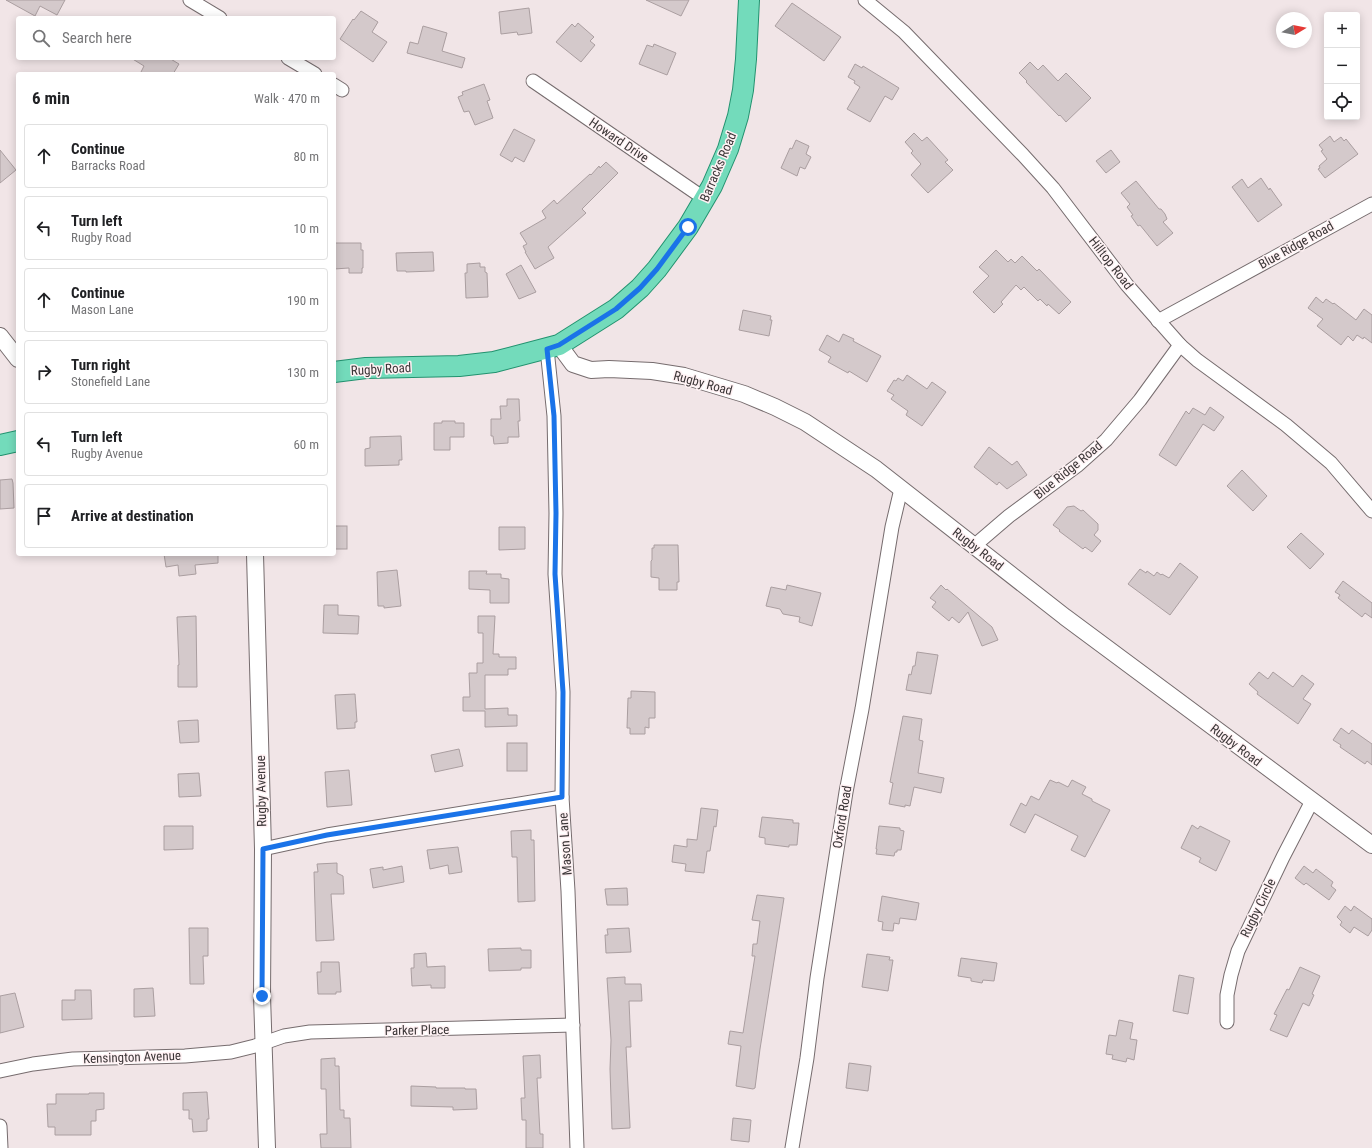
<!DOCTYPE html>
<meta charset="utf-8">
<style>
:root{--surface:#fff;--page:#f6f6f6;--text:#202124;--muted:#757577;--line:#e0e0e0}
body{margin:0;font-family:"Roboto Condensed",sans-serif;background:var(--page);color:var(--text)}
.controls{position:absolute;right:12px;top:12px;display:grid;overflow:hidden;border-radius:4px;box-shadow:0 2px 10px #0003}
.controls button{width:36px;height:36px;display:grid;place-items:center;padding:0;border:0;border-bottom:1px solid var(--line);background:var(--surface);color:var(--text);font:20px sans-serif}
.compass{position:absolute;left:1276px;top:12px;width:36px;height:36px;border-radius:50%;background:var(--surface);box-shadow:0 2px 10px #0003;rotate:80deg}
.stop{position:absolute;width:12px;height:12px;margin:-9px;border:3px solid #1a73e8;border-radius:50%;background:#fff}
.stop.end{background:#1a73e8;border-color:#fff;box-shadow:0 1px 4px #0008}
.list{margin:0;padding:0;list-style:none}
h2{display:flex;justify-content:space-between;align-items:center;height:52px;margin:0;padding:0 16px;font-size:17px}
h2 small{font-size:13px;font-weight:400;color:var(--muted)}
.list li{display:grid;grid-template-columns:26px 1fr auto;gap:12px;align-items:center;box-sizing:border-box;height:64px;margin:0 8px 8px;padding:0 8px;border:1px solid var(--line);border-radius:4px}
.list b{display:block;font-size:15px;white-space:nowrap}
.list p{margin:0;font-size:13px;white-space:nowrap;color:var(--muted)}
.list em{font-size:13px;font-style:normal;color:var(--muted)}
.icon{flex:none;width:22px;height:22px;fill:none;stroke:currentColor;stroke-width:2;stroke-linecap:round;stroke-linejoin:round}
.map{position:relative;flex:none;width:1372px;height:1148px;overflow:hidden}
.search{position:absolute;background:var(--surface);box-shadow:0 2px 10px #0003;left:16px;top:16px;width:320px;height:44px;display:flex;align-items:center;gap:10px;box-sizing:border-box;padding:0 14px;border-radius:4px;color:var(--muted);font-size:15px}
.panel{position:absolute;background:var(--surface);box-shadow:0 2px 10px #0003;left:16px;top:72px;width:320px;height:484px;border-radius:4px}
.map>svg:first-child{display:block}
.building{fill:#d4c9cb;stroke:#aa9ea0}
.lines{fill:none;stroke-linecap:round;stroke-linejoin:round}
.minor-casing{stroke:#766c6e;stroke-width:15}
.tertiary-casing{stroke:#766c6e;stroke-width:18}
.primary-casing{stroke:#22926f;stroke-width:22}
.minor{stroke:#fff;stroke-width:13}
.tertiary{stroke:#fff;stroke-width:16}
.primary{stroke:#73dbbb;stroke-width:20}
.route{stroke:#1a73e8;stroke-width:5}
.labels{text-anchor:middle;dominant-baseline:central;stroke-width:3;stroke-linejoin:round;paint-order:stroke}
.street-label{font-size:13px;fill:#3b3637;stroke:#fff2f4}
</style>
<div class="map">
<svg width="1372" height="1148" viewBox="0 0 1372 1148">
<rect width="100%" height="100%" fill="#f1e5e7"/>
<g class="building">
<path d="M 6,0 L 65,0 L 57,15 L 40,6 L 35,16 Z"/>
<path d="M 646,0 L 689,0 L 681,16 Z"/>
<path d="M 792,3 L 841,37 L 824,61 L 775,26 Z"/>
<path d="M 529,8 L 532,33 L 518,35 L 517,32 L 501,34 L 499,12 Z"/>
<path d="M 361,11 L 378,22 L 372,32 L 387,42 L 373,62 L 340,39 L 353,19 L 354,20 Z"/>
<path d="M 578,23 L 594,37 L 590,41 L 595,45 L 581,62 L 556,42 L 572,24 L 575,27 Z"/>
<path d="M 423,26 L 447,33 L 442,51 L 465,58 L 462,68 L 407,53 L 410,42 L 418,44 Z"/>
<path d="M 654,44 L 676,53 L 667,75 L 639,64 L 647,45 L 653,47 Z"/>
<path d="M 131,58 L 169,58 L 179,64 L 173,74 L 140,74 L 144,66 Z"/>
<path d="M 1030,62 L 1038,70 L 1043,65 L 1058,81 L 1066,73 L 1091,98 L 1066,122 L 1060,115 L 1059,116 L 1026,82 L 1027,81 L 1019,73 Z"/>
<path d="M 855,64 L 862,68 L 863,66 L 899,88 L 892,100 L 885,96 L 870,122 L 847,109 L 860,87 L 854,83 L 855,81 L 848,77 Z"/>
<path d="M 484,84 L 490,100 L 487,101 L 493,118 L 475,125 L 469,111 L 464,112 L 458,97 L 463,95 L 462,92 Z"/>
<path d="M 514,129 L 535,140 L 524,162 L 515,157 L 512,162 L 500,155 Z"/>
<path d="M 914,133 L 922,141 L 927,137 L 948,160 L 945,162 L 953,170 L 928,193 L 911,175 L 921,164 L 911,153 L 913,151 L 905,142 Z"/>
<path d="M 1330,136 L 1334,142 L 1341,137 L 1344,141 L 1346,139 L 1358,154 L 1325,178 L 1318,169 L 1320,168 L 1319,166 L 1327,159 L 1321,151 L 1323,150 L 1319,145 Z"/>
<path d="M 796,140 L 809,146 L 806,154 L 811,157 L 805,169 L 800,167 L 797,176 L 781,168 L 790,148 L 792,149 Z"/>
<path d="M 0,150 L 16,170 L 0,183 Z"/>
<path d="M 1111,150 L 1120,162 L 1106,173 L 1096,161 Z"/>
<path d="M 606,162 L 618,173 L 582,209 L 586,213 L 548,247 L 554,258 L 535,269 L 525,252 L 526,252 L 523,246 L 527,244 L 520,233 L 546,218 L 542,211 L 554,200 L 557,204 L 590,174 L 591,175 L 599,166 L 600,168 Z"/>
<path d="M 1261,178 L 1269,190 L 1270,188 L 1282,205 L 1258,222 L 1232,187 L 1242,179 L 1248,188 Z"/>
<path d="M 1136,181 L 1159,209 L 1161,209 L 1165,214 L 1167,219 L 1163,222 L 1173,233 L 1157,246 L 1140,225 L 1138,226 L 1131,216 L 1133,215 L 1127,207 L 1130,204 L 1121,193 Z"/>
<path d="M 334,243 L 361,243 L 361,250 L 363,250 L 363,268 L 362,268 L 362,273 L 349,273 L 349,268 L 334,269 Z"/>
<path d="M 996,250 L 1008,262 L 1011,259 L 1015,263 L 1022,256 L 1037,271 L 1039,269 L 1071,302 L 1059,314 L 1048,304 L 1047,306 L 1040,299 L 1038,301 L 1024,287 L 1021,290 L 1016,285 L 1001,302 L 1003,304 L 994,313 L 973,292 L 989,276 L 979,267 Z"/>
<path d="M 433,252 L 434,271 L 406,272 L 406,271 L 397,271 L 396,253 Z"/>
<path d="M 480,263 L 480,267 L 485,267 L 485,272 L 487,273 L 488,297 L 466,298 L 465,273 L 467,273 L 467,264 Z"/>
<path d="M 521,265 L 536,292 L 519,299 L 506,274 Z"/>
<path d="M 1316,297 L 1323,303 L 1326,299 L 1333,304 L 1334,303 L 1356,320 L 1364,309 L 1372,315 L 1372,343 L 1364,337 L 1363,339 L 1357,335 L 1353,341 L 1348,336 L 1341,345 L 1317,326 L 1323,319 L 1308,308 Z"/>
<path d="M 743,310 L 771,316 L 770,320 L 772,320 L 769,336 L 739,330 Z"/>
<path d="M 843,334 L 854,339 L 853,341 L 881,356 L 867,382 L 849,371 L 848,373 L 828,362 L 831,357 L 819,350 L 827,335 L 839,342 Z"/>
<path d="M 907,375 L 927,389 L 932,382 L 946,392 L 922,426 L 906,415 L 908,411 L 891,399 L 894,395 L 887,391 L 894,380 L 896,381 L 898,378 L 903,381 Z"/>
<path d="M 507,399 L 519,399 L 520,421 L 518,421 L 519,437 L 508,437 L 508,443 L 494,444 L 493,436 L 491,436 L 491,419 L 501,419 L 500,406 L 507,406 Z"/>
<path d="M 1210,407 L 1224,417 L 1214,431 L 1203,424 L 1176,466 L 1159,455 L 1186,411 L 1189,414 L 1193,408 L 1205,415 Z"/>
<path d="M 442,421 L 455,421 L 455,423 L 464,423 L 464,437 L 450,437 L 450,450 L 434,450 L 434,423 L 442,423 Z"/>
<path d="M 401,436 L 402,460 L 399,460 L 399,465 L 365,466 L 365,449 L 370,448 L 370,437 Z"/>
<path d="M 989,447 L 1012,465 L 1017,461 L 1027,475 L 1007,489 L 999,482 L 997,485 L 974,467 Z"/>
<path d="M 1242,470 L 1267,496 L 1253,511 L 1227,486 Z"/>
<path d="M 12,479 L 13,483 L 14,508 L 0,509 L 0,480 Z"/>
<path d="M 1074,506 L 1081,511 L 1083,510 L 1098,524 L 1098,530 L 1094,535 L 1101,541 L 1092,552 L 1085,547 L 1083,549 L 1059,531 L 1060,530 L 1053,525 L 1067,507 Z"/>
<rect x="334" y="526" width="13" height="23"/>
<path d="M 499,527 L 525,527 L 525,549 L 499,550 Z"/>
<path d="M 1301,533 L 1324,554 L 1310,569 L 1287,547 Z"/>
<path d="M 654,545 L 678,545 L 679,582 L 677,582 L 677,590 L 659,590 L 659,578 L 651,577 L 651,561 L 652,560 L 652,548 L 654,548 Z"/>
<path d="M 164,554 L 218,554 L 218,563 L 195,565 L 196,574 L 179,576 L 178,565 L 166,567 Z"/>
<path d="M 1180,563 L 1198,577 L 1170,615 L 1128,584 L 1140,569 L 1146,573 L 1147,571 L 1154,576 L 1157,572 L 1161,575 L 1162,574 L 1169,578 Z"/>
<path d="M 397,570 L 401,606 L 384,608 L 384,606 L 378,606 L 377,572 Z"/>
<path d="M 469,571 L 487,571 L 486,574 L 501,574 L 501,578 L 509,579 L 509,603 L 490,603 L 490,590 L 469,589 Z"/>
<path d="M 1343,581 L 1372,603 L 1372,618 L 1365,613 L 1362,617 L 1338,598 L 1340,595 L 1335,592 Z"/>
<path d="M 787,585 L 821,593 L 812,626 L 799,622 L 800,617 L 783,614 L 780,609 L 766,606 L 771,587 L 786,590 Z"/>
<path d="M 941,585 L 946,590 L 947,589 L 992,627 L 998,640 L 982,646 L 968,612 L 959,623 L 952,617 L 949,621 L 932,607 L 936,602 L 930,598 Z"/>
<path d="M 324,605 L 338,605 L 338,615 L 359,616 L 358,634 L 323,633 Z"/>
<path d="M 196,616 L 197,687 L 178,687 L 178,665 L 179,665 L 177,617 Z"/>
<path d="M 478,616 L 495,616 L 493,654 L 499,654 L 499,657 L 516,657 L 516,669 L 508,669 L 508,675 L 485,675 L 485,709 L 508,708 L 508,715 L 517,715 L 517,726 L 485,727 L 485,711 L 463,711 L 463,697 L 470,697 L 469,673 L 477,673 L 477,663 L 483,663 L 483,633 L 478,633 Z"/>
<path d="M 917,652 L 938,655 L 931,694 L 906,690 L 909,674 L 911,675 L 913,666 L 915,666 Z"/>
<path d="M 1259,672 L 1268,679 L 1273,672 L 1293,687 L 1302,675 L 1314,684 L 1303,699 L 1311,704 L 1298,724 L 1257,694 L 1258,692 L 1249,684 Z"/>
<path d="M 631,691 L 655,692 L 655,718 L 649,718 L 649,728 L 645,727 L 645,734 L 630,734 L 630,728 L 627,728 L 628,698 L 631,698 Z"/>
<path d="M 355,694 L 357,722 L 355,722 L 355,728 L 337,729 L 335,695 Z"/>
<path d="M 903,716 L 922,719 L 919,740 L 923,741 L 918,773 L 944,778 L 941,793 L 914,787 L 910,806 L 905,805 L 905,807 L 889,804 L 893,783 L 890,782 Z"/>
<path d="M 198,720 L 199,742 L 180,743 L 178,721 Z"/>
<path d="M 1341,728 L 1349,734 L 1352,730 L 1372,744 L 1372,765 L 1367,761 L 1365,764 L 1340,747 L 1341,745 L 1333,740 Z"/>
<rect x="507" y="743" width="20" height="28"/>
<path d="M 459,749 L 463,766 L 435,772 L 431,755 Z"/>
<path d="M 349,770 L 352,805 L 327,807 L 325,772 Z"/>
<path d="M 199,773 L 201,796 L 179,797 L 178,774 Z"/>
<path d="M 1050,780 L 1057,783 L 1058,782 L 1068,787 L 1072,780 L 1086,787 L 1082,794 L 1092,799 L 1092,801 L 1110,810 L 1085,857 L 1071,850 L 1078,836 L 1035,814 L 1025,833 L 1010,825 L 1021,803 L 1026,806 L 1031,796 L 1039,800 Z"/>
<path d="M 701,808 L 718,810 L 716,827 L 714,826 L 710,851 L 707,851 L 704,873 L 685,871 L 686,864 L 672,862 L 674,845 L 687,847 L 687,839 L 697,840 Z"/>
<path d="M 762,817 L 793,820 L 793,823 L 799,823 L 797,845 L 789,845 L 789,847 L 765,844 L 765,838 L 759,837 Z"/>
<path d="M 1192,825 L 1198,829 L 1200,826 L 1230,841 L 1216,871 L 1199,862 L 1201,858 L 1181,848 Z"/>
<path d="M 164,826 L 193,826 L 193,849 L 164,850 Z"/>
<path d="M 879,826 L 900,828 L 900,830 L 904,831 L 901,850 L 897,850 L 897,852 L 895,852 L 894,856 L 876,854 L 877,849 L 876,849 Z"/>
<path d="M 531,830 L 531,840 L 534,840 L 535,901 L 518,902 L 517,857 L 512,857 L 511,831 Z"/>
<path d="M 458,847 L 462,872 L 449,874 L 448,865 L 430,869 L 427,850 Z"/>
<path d="M 337,863 L 337,873 L 343,876 L 344,894 L 331,894 L 334,940 L 316,941 L 314,872 L 318,872 L 317,864 Z"/>
<path d="M 402,866 L 404,882 L 373,888 L 370,869 L 383,867 L 383,870 Z"/>
<path d="M 1304,866 L 1313,873 L 1316,869 L 1333,882 L 1331,886 L 1336,890 L 1329,900 L 1306,883 L 1304,885 L 1295,878 Z"/>
<path d="M 627,888 L 628,905 L 607,905 L 605,889 Z"/>
<path d="M 757,895 L 784,898 L 760,1049 L 755,1088 L 753,1089 L 736,1086 L 741,1046 L 728,1044 L 730,1031 L 743,1033 L 755,956 L 752,956 L 753,944 L 757,944 L 760,921 L 752,920 Z"/>
<path d="M 882,896 L 919,903 L 916,920 L 900,918 L 899,924 L 894,923 L 893,931 L 882,930 L 883,922 L 878,921 Z"/>
<path d="M 1345,906 L 1351,911 L 1354,906 L 1372,919 L 1372,930 L 1368,936 L 1354,927 L 1350,933 L 1340,925 L 1342,922 L 1337,917 Z"/>
<path d="M 189,928 L 208,928 L 208,956 L 203,956 L 204,984 L 190,984 Z"/>
<path d="M 629,928 L 631,952 L 606,953 L 605,935 L 608,935 L 607,929 Z"/>
<path d="M 521,948 L 521,950 L 531,950 L 531,968 L 521,968 L 521,970 L 489,971 L 488,949 Z"/>
<path d="M 426,953 L 427,967 L 445,966 L 445,988 L 431,988 L 431,985 L 412,986 L 411,968 L 414,968 L 414,954 Z"/>
<path d="M 867,954 L 890,957 L 889,960 L 893,960 L 888,991 L 862,987 Z"/>
<path d="M 961,958 L 997,963 L 994,981 L 983,980 L 982,983 L 971,981 L 971,978 L 958,976 Z"/>
<path d="M 321,962 L 339,962 L 341,992 L 336,992 L 336,994 L 318,994 L 317,972 L 321,972 Z"/>
<path d="M 1300,967 L 1320,976 L 1312,994 L 1314,995 L 1309,1006 L 1303,1003 L 1287,1037 L 1270,1030 L 1277,1015 L 1274,1014 L 1287,989 L 1289,990 Z"/>
<path d="M 1179,975 L 1194,978 L 1188,1014 L 1173,1011 Z"/>
<path d="M 625,977 L 625,984 L 641,984 L 642,1001 L 629,1001 L 631,1047 L 626,1047 L 630,1126 L 630,1128 L 612,1129 L 610,1069 L 611,1040 L 607,978 Z"/>
<path d="M 153,988 L 155,1016 L 134,1017 L 134,989 Z"/>
<path d="M 75,990 L 91,990 L 92,1019 L 62,1020 L 62,1000 L 75,1000 Z"/>
<path d="M 15,993 L 24,1027 L 0,1033 L 0,996 Z"/>
<path d="M 1119,1020 L 1133,1023 L 1130,1039 L 1137,1040 L 1134,1060 L 1127,1058 L 1126,1062 L 1112,1059 L 1113,1055 L 1106,1054 L 1109,1035 L 1116,1036 Z"/>
<path d="M 540,1055 L 541,1078 L 537,1078 L 540,1134 L 543,1134 L 543,1148 L 526,1148 L 526,1120 L 522,1120 L 521,1098 L 525,1098 L 523,1056 Z"/>
<path d="M 335,1058 L 335,1066 L 339,1066 L 340,1110 L 344,1110 L 344,1118 L 350,1118 L 351,1148 L 321,1148 L 320,1134 L 327,1134 L 326,1089 L 321,1089 L 321,1059 Z"/>
<path d="M 849,1063 L 871,1066 L 868,1091 L 846,1088 Z"/>
<path d="M 411,1086 L 436,1087 L 436,1088 L 465,1088 L 465,1089 L 476,1089 L 477,1109 L 453,1110 L 453,1107 L 411,1106 Z"/>
<path d="M 207,1092 L 209,1119 L 207,1119 L 207,1131 L 193,1132 L 192,1119 L 189,1119 L 189,1110 L 183,1110 L 183,1093 Z"/>
<path d="M 89,1093 L 104,1093 L 104,1109 L 96,1110 L 96,1121 L 91,1121 L 91,1135 L 55,1135 L 55,1127 L 48,1127 L 47,1104 L 56,1104 L 56,1094 L 89,1094 Z"/>
<path d="M 733,1118 L 751,1120 L 749,1142 L 731,1140 Z"/>
</g>
<g class="lines">
<defs>
<g id="minor">
<path d="M 190,0 L 220,18"/>
<path d="M 865,0 L 904,32 L 1023,155 L 1053,188 L 1127,285 L 1180,345 L 1197,360 L 1286,425 L 1331,463 L 1372,511"/>
<path d="M 288,58 L 315,74"/>
<path d="M 533,81 L 705,199"/>
<path d="M 334,85 L 342,90"/>
<path d="M 1158,321 L 1372,204"/>
<path d="M 547,349 L 554,416 L 556,513 L 555,574 L 563,692 L 562,797 L 568,891 L 577,1148"/>
<path d="M 974,546 L 1009,516 L 1078,465 L 1106,440 L 1140,400 L 1180,345"/>
<path d="M 263,849 L 327,835 L 562,797"/>
<path d="M 1227,1022 L 1227,995 L 1231,975 L 1238,951 L 1283,857 L 1312,801"/>
<path d="M 0,1071 L 33,1064 L 73,1059 L 185,1056 L 231,1052 L 255,1046 L 284,1036 L 310,1032 L 573,1025"/>
<path d="M 0,1126 L 1,1148"/>
<path d="M 792,1148 L 807,1058 L 817,978 L 846,792 L 862,709 L 892,527 L 901,489"/>
</g>
<g id="tertiary">
<path d="M 0,336 L 18,359"/>
<path d="M 559,345 L 573,364 L 591,370 L 609,369 L 652,371 L 684,376 L 744,394 L 775,407 L 805,422 L 876,469 L 1065,617 L 1372,845"/>
<path d="M 255,554 L 263,849 L 262,996 L 267,1148"/>
</g>
<g id="primary">
<path d="M 334,372 L 366,368 L 459,366 L 494,362 L 559,345 L 616,309 L 640,288 L 657,269 L 688,227 L 712,186 L 728,149 L 738,116 L 743,90 L 746,59 L 749,0"/>
<path d="M 0,445 L 18,441"/>
</g>
</defs>
<use href="#minor" class="minor-casing"/>
<use href="#tertiary" class="tertiary-casing"/>
<use href="#primary" class="primary-casing"/>
<use href="#minor" class="minor"/>
<use href="#tertiary" class="tertiary"/>
<use href="#primary" class="primary"/>
</g>
<g class="lines">
<path class="route" d="M 262,996 L 263,849 L 327,835 L 562,797 L 563,692 L 555,574 L 556,513 L 554,416 L 547,349 L 559,345 L 616,309 L 640,288 L 657,269 L 688,227"/>
</g>
<g class="labels">
<g class="street-label">
<text transform="translate(619 140) rotate(34)">Howard Drive</text>
<text transform="translate(718 167) rotate(-67)">Barracks Road</text>
<text transform="translate(1296 245) rotate(-29)">Blue Ridge Road</text>
<text transform="translate(1111 263) rotate(52)">Hilltop Road</text>
<text transform="translate(381 369) rotate(-3)">Rugby Road</text>
<text transform="translate(703 383) rotate(15)">Rugby Road</text>
<text transform="translate(1068 470) rotate(-39)">Blue Ridge Road</text>
<text transform="translate(978 549) rotate(38)">Rugby Road</text>
<text transform="translate(1236 745) rotate(37)">Rugby Road</text>
<text transform="translate(261 791) rotate(-91)">Rugby Avenue</text>
<text transform="translate(842 817) rotate(-81)">Oxford Road</text>
<text transform="translate(565 844) rotate(-94)">Mason Lane</text>
<text transform="translate(1258 908) rotate(-64)">Rugby Circle</text>
<text transform="translate(417 1030) rotate(-1)">Parker Place</text>
<text transform="translate(132 1057) rotate(-2)">Kensington Avenue</text>
</g>
</g>
</svg>
<div class="controls">
<button>+</button>
<button>−</button>
<button><svg class="icon" aria-label="locate" viewBox="0 0 24 24"><circle cx="12" cy="12" r="6"/><path d="M12 2v4M12 18v4M2 12h4M18 12h4"/></svg></button>
</div>
<svg class="compass" viewBox="-18 -18 36 36"><path d="M0-13l5 13h-10z" fill="#e53935"/><path d="M0 13l5-13h-10z" fill="#757577"/></svg>
<div class="stop" style="left:688px;top:227px"></div>
<div class="stop end" style="left:262px;top:996px"></div>
<div class="search"><svg class="icon" aria-label="search" viewBox="0 0 24 24"><circle cx="10" cy="10" r="6"/><path d="M15 15l6 6"/></svg>Search here</div>
<section class="panel">
<h2>6 min<small>Walk · 470 m</small></h2>
<ul class="list">
<li><svg class="icon" aria-label="ahead" viewBox="0 0 24 24"><path d="M12 20V5M6 11l6-6 6 6"/></svg><div><b>Continue</b><p>Barracks Road</p></div><em>80 m</em></li>
<li><svg class="icon" aria-label="left" viewBox="0 0 24 24"><path d="M17 20v-9H6M10 6l-5 5 5 5"/></svg><div><b>Turn left</b><p>Rugby Road</p></div><em>10 m</em></li>
<li><svg class="icon" aria-label="ahead" viewBox="0 0 24 24"><path d="M12 20V5M6 11l6-6 6 6"/></svg><div><b>Continue</b><p>Mason Lane</p></div><em>190 m</em></li>
<li><svg class="icon" aria-label="right" viewBox="0 0 24 24"><path d="M7 20v-9h11M14 6l5 5-5 5"/></svg><div><b>Turn right</b><p>Stonefield Lane</p></div><em>130 m</em></li>
<li><svg class="icon" aria-label="left" viewBox="0 0 24 24"><path d="M17 20v-9H6M10 6l-5 5 5 5"/></svg><div><b>Turn left</b><p>Rugby Avenue</p></div><em>60 m</em></li>
<li><svg class="icon" aria-label="arrive" viewBox="0 0 24 24"><path d="M6 21V4h12l-3 4 3 4H6"/></svg><div><b>Arrive at destination</b></div></li>
</ul>
</section>
</div>
